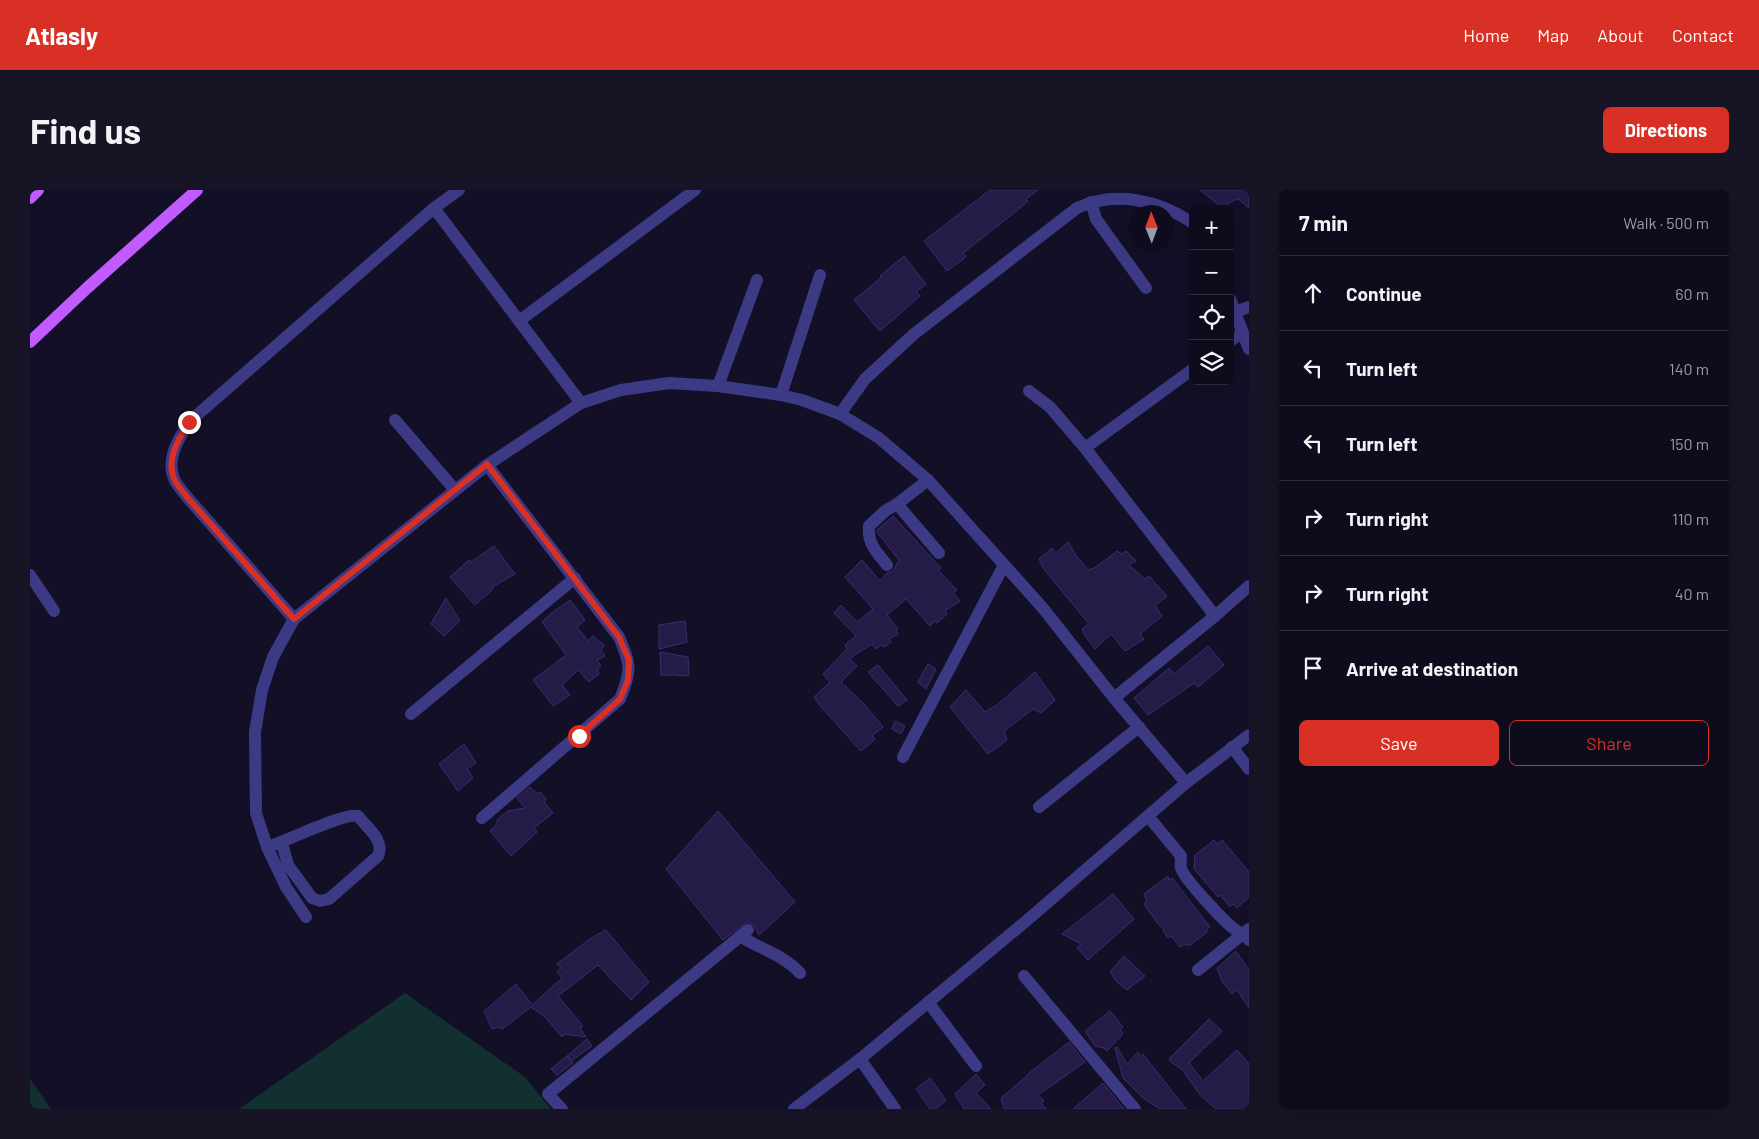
<!DOCTYPE html>
<meta charset="utf-8">
<style>
:root{--surface:#0e0b1c;--page:#171425;--text:#f1f3f6;--muted:#9b9ba3;--line:#2e2b3b;--accent:#d93025}
body{margin:0;font-family:Barlow,sans-serif;background:var(--page);color:var(--text)}
.controls{position:absolute;right:15px;top:15px;display:grid;overflow:hidden;border-radius:8px;box-shadow:0 5px 20px #0002}
.controls button{width:45px;height:45px;display:grid;place-items:center;padding:0;border:0;border-bottom:1px solid var(--line);background:var(--surface);color:var(--text);font:25px sans-serif}
.compass{position:absolute;left:1099px;top:15px;width:45px;height:45px;border-radius:50%;background:var(--surface);box-shadow:0 5px 20px #0002;rotate:359deg}
.stop{position:absolute;width:15px;height:15px;margin:-11px;border:4px solid #d93025;border-radius:50%;background:#fff}
.stop.end{background:#d93025;border-color:#fff;box-shadow:0 1px 5px #0008}
.list{margin:0;padding:0;list-style:none}
h2{display:flex;justify-content:space-between;align-items:center;height:65px;margin:0;padding:0 20px;font-size:21px}
h2 small{font-size:16px;font-weight:400;color:var(--muted)}
.list li{display:grid;grid-template-columns:32px 1fr auto;gap:15px;align-items:center;box-sizing:border-box;height:75px;padding:0 20px;border-top:1px solid var(--line)}
.list b{display:block;font-size:19px;white-space:nowrap}
.list em{font-size:16px;font-style:normal;color:var(--muted)}
.actions{display:flex;gap:10px;padding:15px 20px}
.actions a{flex:1;padding:11px 0;border:1px solid var(--accent);border-radius:8px;text-align:center;font-size:18px;color:var(--accent)}
.actions .main{background:var(--accent);color:#fff}
.icon{flex:none;width:28px;height:28px;fill:none;stroke:currentColor;stroke-width:2;stroke-linecap:round;stroke-linejoin:round}
.map{position:relative;flex:none;width:1219px;height:919px;overflow:hidden;border-radius:8px}
header{display:flex;align-items:center;gap:30px;box-sizing:border-box;height:70px;padding:0 25px;background:var(--accent);color:#fff}
header strong{font-size:24px}
nav{display:flex;gap:28px;margin-inline-start:auto;font-size:18px}
.intro{display:flex;align-items:center;justify-content:space-between;box-sizing:border-box;height:120px;padding:0 30px}
h1{margin:0;font-size:35px}
.button{padding:12px 22px;border-radius:8px;background:var(--accent);color:#fff;font-size:18px;font-weight:700}
main{display:flex;gap:30px;padding:0 30px}
aside{flex:1;background:var(--surface);border-radius:8px;box-shadow:0 5px 20px #0002}
.map>svg:first-child{display:block}
.green{fill:#12302f}
.building{fill:#241b47;stroke:#3b2d73}
.lines{fill:none;stroke-linecap:round;stroke-linejoin:round}
.minor{stroke:#3d3a85;stroke-width:12}
.major{stroke:#c25bff;stroke-width:12}
.route{stroke:#d93025;stroke-width:6}
</style>
<header>
<strong>Atlasly</strong>
<nav><a>Home</a><a>Map</a><a>About</a><a>Contact</a></nav>
</header>
<div class="intro"><h1>Find us</h1><a class="button">Directions</a></div>
<main>
<div class="map">
<svg width="1219" height="919" viewBox="0 0 1219 919">
<rect width="100%" height="100%" fill="#130f26"/>
<g class="green">
<path d="M 375,803 L 495,887 L 521,919 L 209,919 Z"/>
<path d="M 0,889 L 21,919 L 0,919 Z"/>
</g>
<g class="building">
<path d="M 960,0 L 1008,0 L 996,9 L 998,11 L 989,19 L 933,63 L 936,67 L 917,81 L 894,51 Z"/>
<path d="M 1170,0 L 1219,0 L 1219,18 L 1208,9 L 1198,13 L 1194,19 Z"/>
<path d="M 874,66 L 896,94 L 886,102 L 890,106 L 850,141 L 824,110 L 852,87 L 850,86 Z"/>
<path d="M 863,326 L 911,378 L 908,380 L 927,400 L 923,403 L 930,411 L 915,421 L 917,424 L 907,433 L 905,431 L 900,436 L 876,409 L 857,425 L 868,439 L 866,441 L 868,444 L 859,449 L 861,452 L 855,457 L 851,455 L 846,459 L 842,454 L 819,469 L 827,476 L 811,492 L 835,515 L 853,537 L 842,546 L 845,549 L 831,561 L 791,517 L 784,507 L 800,492 L 793,484 L 817,459 L 815,455 L 826,446 L 804,423 L 811,415 L 827,432 L 843,419 L 815,387 L 832,370 L 850,391 L 857,383 L 863,381 L 869,370 L 847,342 L 847,340 Z"/>
<path d="M 1038,352 L 1047,367 L 1059,380 L 1066,377 L 1087,361 L 1092,364 L 1096,361 L 1106,371 L 1099,375 L 1115,389 L 1119,386 L 1137,406 L 1125,416 L 1132,426 L 1110,444 L 1114,449 L 1095,461 L 1081,444 L 1065,459 L 1056,447 L 1052,439 L 1059,434 L 1014,379 L 1009,369 L 1022,358 L 1026,363 Z"/>
<path d="M 464,356 L 485,384 L 462,397 L 463,399 L 445,415 L 420,387 L 439,370 L 441,372 Z"/>
<path d="M 416,408 L 430,431 L 414,446 L 401,434 Z"/>
<path d="M 540,410 L 555,430 L 547,437 L 558,451 L 563,446 L 574,455 L 571,460 L 575,466 L 567,470 L 571,476 L 567,479 L 569,484 L 559,492 L 548,480 L 532,495 L 540,505 L 523,516 L 503,490 L 536,465 L 512,432 L 520,424 Z"/>
<path d="M 655,431 L 657,452 L 629,459 L 629,435 Z"/>
<path d="M 1178,456 L 1194,475 L 1168,497 L 1164,493 L 1118,525 L 1104,508 L 1139,478 L 1144,484 Z"/>
<path d="M 630,462 L 658,467 L 659,485 L 649,486 L 648,485 L 631,485 Z"/>
<path d="M 898,474 L 906,479 L 896,499 L 888,492 Z"/>
<path d="M 848,475 L 877,510 L 868,516 L 838,482 Z"/>
<path d="M 1005,482 L 1025,510 L 1011,523 L 1003,519 L 974,541 L 977,550 L 958,564 L 920,517 L 936,500 L 955,522 L 967,515 Z"/>
<path d="M 865,531 L 875,536 L 871,544 L 862,539 Z"/>
<path d="M 434,554 L 446,573 L 437,579 L 443,588 L 428,601 L 409,574 Z"/>
<path d="M 500,597 L 508,604 L 510,602 L 516,609 L 514,612 L 523,623 L 504,638 L 507,642 L 481,666 L 460,641 L 467,634 L 467,630 L 478,621 L 495,618 L 487,608 Z"/>
<path d="M 688,621 L 765,712 L 729,745 L 724,735 L 717,732 L 693,750 L 636,679 Z"/>
<path d="M 1184,650 L 1187,654 L 1192,650 L 1219,682 L 1219,707 L 1207,718 L 1203,714 L 1200,717 L 1190,705 L 1188,707 L 1164,679 L 1165,665 Z"/>
<path d="M 1138,686 L 1139,690 L 1142,688 L 1180,737 L 1176,740 L 1177,742 L 1159,756 L 1156,754 L 1150,757 L 1141,746 L 1138,748 L 1133,741 L 1134,739 L 1128,734 L 1114,714 L 1117,711 L 1114,704 Z"/>
<path d="M 1083,704 L 1104,729 L 1058,770 L 1047,758 L 1051,754 L 1032,744 Z"/>
<path d="M 576,740 L 619,792 L 601,810 L 568,775 L 528,806 L 553,836 L 550,838 L 556,847 L 534,844 L 532,847 L 514,826 L 501,817 L 472,839 L 468,837 L 462,839 L 454,821 L 486,794 L 502,815 L 532,788 L 527,781 L 531,778 L 527,774 L 561,748 Z"/>
<path d="M 1206,761 L 1219,780 L 1219,818 L 1207,800 L 1202,804 L 1192,791 L 1187,778 Z"/>
<path d="M 1094,766 L 1115,786 L 1097,800 L 1086,791 L 1080,782 Z"/>
<path d="M 1080,821 L 1093,837 L 1090,840 L 1093,844 L 1077,861 L 1074,858 L 1065,856 L 1055,841 Z"/>
<path d="M 1179,829 L 1192,841 L 1159,873 L 1173,891 L 1207,860 L 1219,874 L 1219,919 L 1186,919 L 1170,905 L 1152,879 L 1142,873 L 1139,869 Z"/>
<path d="M 557,849 L 562,856 L 541,871 L 543,873 L 527,885 L 521,879 L 537,866 L 541,871 L 537,866 Z"/>
<path d="M 1039,852 L 1055,872 L 1008,905 L 1014,911 L 1011,913 L 1016,919 L 974,919 L 971,908 L 998,885 L 998,884 Z"/>
<path d="M 1087,857 L 1097,874 L 1108,862 L 1111,867 L 1113,864 L 1156,919 L 1130,919 L 1113,908 L 1093,888 L 1085,858 Z"/>
<path d="M 946,884 L 955,895 L 946,903 L 961,919 L 934,919 L 925,904 Z"/>
<path d="M 900,888 L 916,910 L 906,919 L 900,919 L 886,899 Z"/>
<path d="M 1073,893 L 1094,919 L 1043,919 Z"/>
</g>
<g class="lines">
<g class="minor">
<path d="M 1061,12 L 1066,29 L 1116,98"/>
<path d="M 404,18 L 551,213"/>
<path d="M 1200,109 L 1219,159"/>
<path d="M 1205,122 L 1219,117"/>
<path d="M 489,131 L 665,0"/>
<path d="M 1200,151 L 1212,143"/>
<path d="M 688,196 L 727,90"/>
<path d="M 999,201 L 1020,217 L 1055,258 L 1185,426"/>
<path d="M 751,205 L 790,85"/>
<path d="M 810,224 L 835,189 L 884,144 L 1047,18 C 1086,0 1128,10 1163,33"/>
<path d="M 365,230 L 425,300"/>
<path d="M 1055,258 L 1163,179"/>
<path d="M 867,314 L 909,363"/>
<path d="M 857,375 C 847,363 837,353 839,336 L 855,321 L 867,314 L 898,290"/>
<path d="M 0,385 L 24,421"/>
<path d="M 264,429 L 157,307 C 153,302 148,296 145,291 C 135,270 148,250 159,232 L 404,18 L 429,0"/>
<path d="M 1084,508 L 1185,426 L 1219,396"/>
<path d="M 381,524 L 545,388"/>
<path d="M 1202,557 L 1219,579"/>
<path d="M 873,567 L 974,375"/>
<path d="M 1009,617 L 1109,537"/>
<path d="M 1118,626 L 1151,666 C 1151,669 1150,675 1151,678 C 1154,689 1193,730 1203,738 C 1209,743 1214,744 1219,750"/>
<path d="M 452,628 L 590,509 C 602,480 601,475 589,447 L 457,275"/>
<path d="M 237,657 C 255,652 315,622 328,626 C 337,638 355,650 348,666 L 299,709 L 290,711 L 282,708 L 258,675 L 252,653"/>
<path d="M 276,727 L 256,697 L 237,657 L 226,623 L 225,542 L 232,500 L 243,467 L 264,429 L 457,275 L 551,213 L 591,200 L 639,193 L 688,196 L 751,205 L 772,210 L 810,224 L 849,248 L 898,290 L 1012,417 L 1084,508 L 1156,593"/>
<path d="M 710,746 C 730,759 754,765 770,783"/>
<path d="M 1168,780 L 1219,739"/>
<path d="M 994,786 L 1105,919"/>
<path d="M 898,812 L 946,876"/>
<path d="M 830,869 L 865,919"/>
<path d="M 532,919 L 518,904 L 718,740"/>
<path d="M 764,919 L 830,869 L 995,732 L 1156,593 L 1219,545"/>
</g>
<g class="major">
<path d="M 0,8 L 8,0"/>
<path d="M 0,152 L 57,98 L 167,0"/>
</g>
</g>
<g class="lines">
<path class="route" d="M 159,232 C 148,250 135,270 145,291 C 148,296 153,302 157,307 L 264,429 L 457,274 L 589,447 L 599,470 L 598,490 L 590,509 L 549,546"/>
</g>
</svg>
<div class="controls">
<button>+</button>
<button>−</button>
<button><svg class="icon" aria-label="locate" viewBox="0 0 24 24"><circle cx="12" cy="12" r="6"/><path d="M12 2v4M12 18v4M2 12h4M18 12h4"/></svg></button>
<button><svg class="icon" aria-label="layers" viewBox="0 0 24 24"><path d="M12 4l9 5-9 5-9-5zM3 14l9 5 9-5"/></svg></button>
</div>
<svg class="compass" viewBox="-18 -18 36 36"><path d="M0-13l5 13h-10z" fill="#e53935"/><path d="M0 13l5-13h-10z" fill="#9b9ba3"/></svg>
<div class="stop" style="left:549px;top:546px"></div>
<div class="stop end" style="left:159px;top:232px"></div>
</div>
<aside>
<h2>7 min<small>Walk · 500 m</small></h2>
<ul class="list">
<li><svg class="icon" aria-label="ahead" viewBox="0 0 24 24"><path d="M12 20V5M6 11l6-6 6 6"/></svg><div><b>Continue</b></div><em>60 m</em></li>
<li><svg class="icon" aria-label="left" viewBox="0 0 24 24"><path d="M17 20v-9H6M10 6l-5 5 5 5"/></svg><div><b>Turn left</b></div><em>140 m</em></li>
<li><svg class="icon" aria-label="left" viewBox="0 0 24 24"><path d="M17 20v-9H6M10 6l-5 5 5 5"/></svg><div><b>Turn left</b></div><em>150 m</em></li>
<li><svg class="icon" aria-label="right" viewBox="0 0 24 24"><path d="M7 20v-9h11M14 6l5 5-5 5"/></svg><div><b>Turn right</b></div><em>110 m</em></li>
<li><svg class="icon" aria-label="right" viewBox="0 0 24 24"><path d="M7 20v-9h11M14 6l5 5-5 5"/></svg><div><b>Turn right</b></div><em>40 m</em></li>
<li><svg class="icon" aria-label="arrive" viewBox="0 0 24 24"><path d="M6 21V4h12l-3 4 3 4H6"/></svg><div><b>Arrive at destination</b></div></li>
</ul>
<div class="actions"><a class="main">Save</a><a>Share</a></div>
</aside>
</main>
